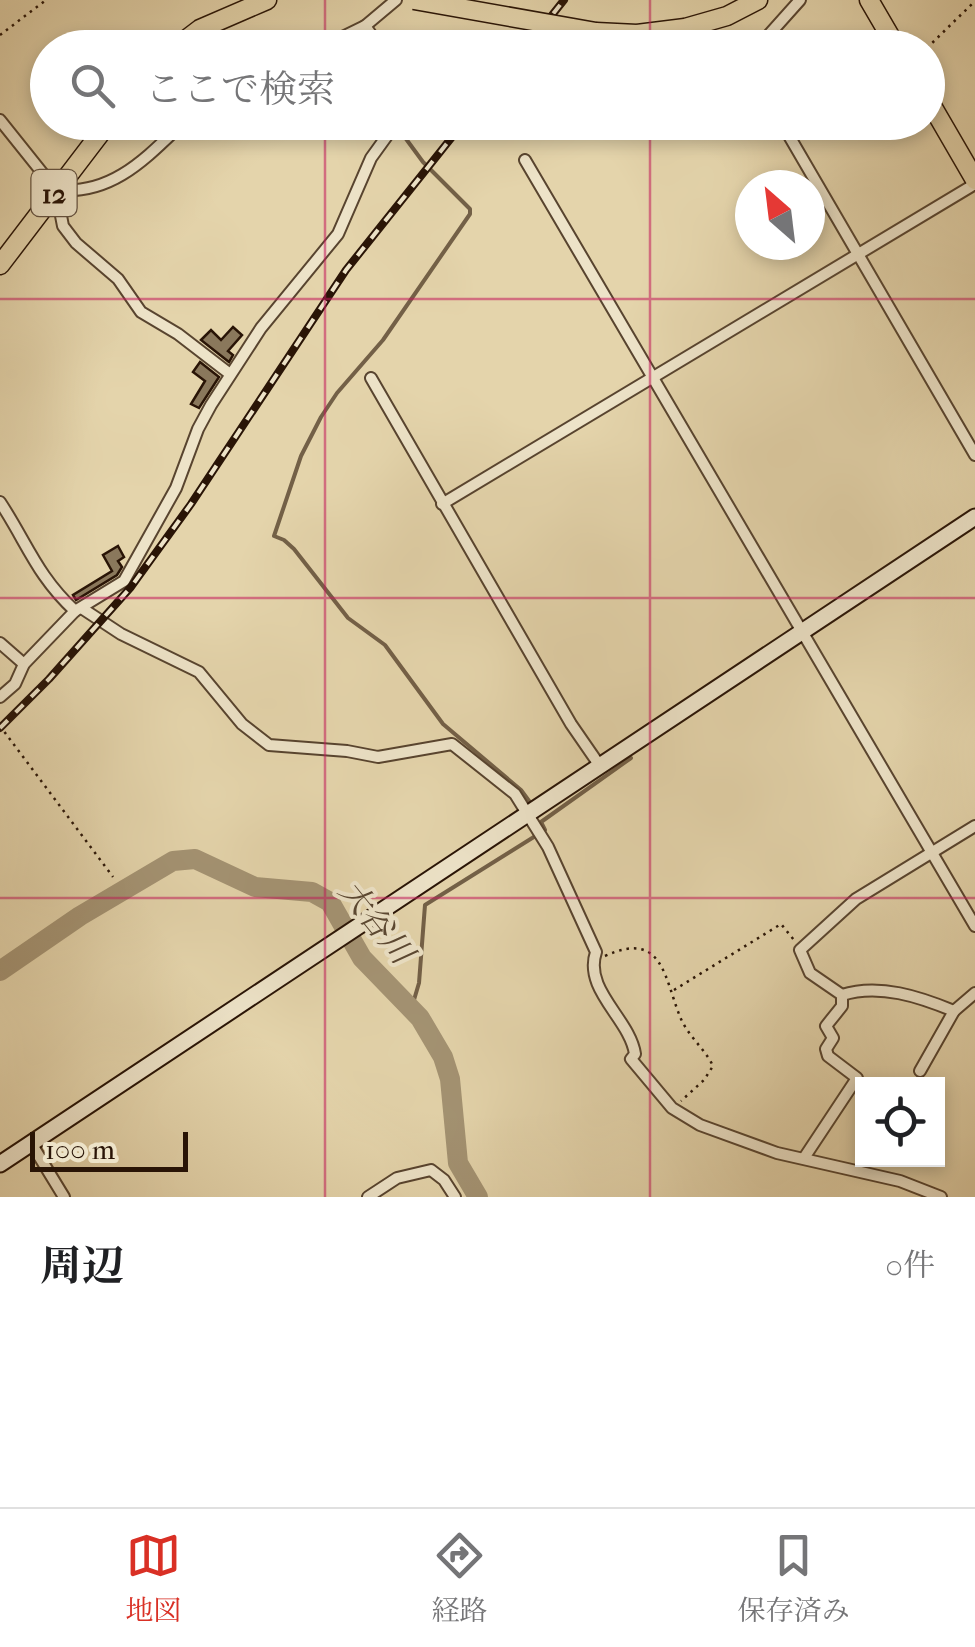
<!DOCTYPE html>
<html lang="ja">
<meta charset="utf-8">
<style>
:root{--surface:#fff;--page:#f6f6f6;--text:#202124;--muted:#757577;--line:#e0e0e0;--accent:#d93025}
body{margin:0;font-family:"IM FELL French Canon","Noto Serif JP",serif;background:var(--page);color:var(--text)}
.controls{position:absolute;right:30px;bottom:30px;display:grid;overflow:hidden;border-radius:0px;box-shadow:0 5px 15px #0003}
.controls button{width:90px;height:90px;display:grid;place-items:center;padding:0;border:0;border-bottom:2px solid var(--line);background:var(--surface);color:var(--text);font:50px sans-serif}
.compass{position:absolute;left:735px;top:170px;width:90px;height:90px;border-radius:50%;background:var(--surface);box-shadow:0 5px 15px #0003;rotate:332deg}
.scale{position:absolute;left:30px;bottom:25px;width:158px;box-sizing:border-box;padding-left:10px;border:5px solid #291406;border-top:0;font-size:28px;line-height:35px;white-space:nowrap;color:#291406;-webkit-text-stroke:8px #ede3c8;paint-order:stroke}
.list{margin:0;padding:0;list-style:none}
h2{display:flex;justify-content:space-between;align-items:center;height:130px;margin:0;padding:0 40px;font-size:42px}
h2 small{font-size:32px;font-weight:400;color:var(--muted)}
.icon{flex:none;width:55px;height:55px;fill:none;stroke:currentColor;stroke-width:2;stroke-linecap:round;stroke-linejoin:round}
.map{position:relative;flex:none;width:975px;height:1197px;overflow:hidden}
.search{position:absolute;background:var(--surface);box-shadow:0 5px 15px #0003;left:30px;right:30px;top:30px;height:110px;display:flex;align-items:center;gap:25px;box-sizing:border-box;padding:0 35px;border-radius:55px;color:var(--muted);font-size:38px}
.sheet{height:310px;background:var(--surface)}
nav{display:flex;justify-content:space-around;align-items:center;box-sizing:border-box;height:140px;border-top:2px solid var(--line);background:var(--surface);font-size:28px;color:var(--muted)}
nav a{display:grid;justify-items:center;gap:5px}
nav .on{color:var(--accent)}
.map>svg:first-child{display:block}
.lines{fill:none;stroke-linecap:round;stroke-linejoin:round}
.stream{stroke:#736047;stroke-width:4}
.river{stroke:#a49373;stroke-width:20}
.building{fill:#8a785c;stroke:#291406;stroke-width:2.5}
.street-casing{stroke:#58442f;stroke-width:14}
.secondary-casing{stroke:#291406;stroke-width:19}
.primary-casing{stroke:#291406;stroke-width:21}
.path{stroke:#291406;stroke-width:2.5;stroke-dasharray:2.5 5;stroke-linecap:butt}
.street{stroke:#ede3c8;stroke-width:10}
.secondary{stroke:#ede3c8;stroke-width:15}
.primary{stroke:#e4d4ab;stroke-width:18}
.rail-casing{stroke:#291406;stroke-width:8}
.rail{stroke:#ede3c8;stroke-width:4;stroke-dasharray:11;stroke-linecap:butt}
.primary-bridge-casing{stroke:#291406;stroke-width:21;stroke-linecap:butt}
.primary-bridge{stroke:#e4d4ab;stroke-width:18}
.grid{fill:none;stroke:#c2185b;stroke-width:2.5;stroke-opacity:0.55}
.labels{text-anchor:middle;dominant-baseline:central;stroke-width:8;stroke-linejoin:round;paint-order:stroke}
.shield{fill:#ede3c8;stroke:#645240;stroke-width:2.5}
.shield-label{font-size:28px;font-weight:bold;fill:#291406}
.water-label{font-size:32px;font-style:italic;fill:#5a4732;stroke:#ede3c8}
</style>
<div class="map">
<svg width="975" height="1197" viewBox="0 0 975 1197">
<rect width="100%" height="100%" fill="#e4d4ab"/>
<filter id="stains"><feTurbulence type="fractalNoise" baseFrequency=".002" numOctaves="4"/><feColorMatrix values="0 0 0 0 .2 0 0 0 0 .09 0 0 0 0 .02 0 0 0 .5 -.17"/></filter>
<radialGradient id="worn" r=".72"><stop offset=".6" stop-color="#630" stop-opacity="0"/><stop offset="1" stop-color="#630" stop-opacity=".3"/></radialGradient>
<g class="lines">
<g class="stream">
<path d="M 346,42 L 366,48"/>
<path d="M 398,128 L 423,162 L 470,209 L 470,214 L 383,340 L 337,393 L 321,417 L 301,456 L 274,536 L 284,540 L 294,549 L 348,618 L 385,645 L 443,724 L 521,790 L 532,805"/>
<path d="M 411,1010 L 419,983 L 425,905 L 545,830 L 541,822 L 631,758"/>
</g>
<path class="river" d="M 0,971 L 80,916 L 173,861 L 195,859 L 255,887 L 312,892 L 330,902 L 362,958 L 420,1018 L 443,1057 L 450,1079 L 458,1163 L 478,1197"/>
</g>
<g class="building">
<path d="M 233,327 L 242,335 L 228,351 L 233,355 L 229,362 L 201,340 L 211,330 L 221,340 Z"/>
<path d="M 200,362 L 219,377 L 199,408 L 191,404 L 205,381 L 193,372 Z"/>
<path d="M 118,546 L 124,557 L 118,561 L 122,567 L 117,575 L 76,600 L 73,595 L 112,571 L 103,555 Z"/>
</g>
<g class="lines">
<defs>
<g id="street">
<path d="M 365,26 L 381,48"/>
<path d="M 320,48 L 365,26 L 396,0"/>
<path d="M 757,48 L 800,0"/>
<path d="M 0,120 L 56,190 L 63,226 L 76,243 L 118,279 L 141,312 L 178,334 L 230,374"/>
<path d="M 781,122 L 975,455"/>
<path d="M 525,160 L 975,926"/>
<path d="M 57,190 C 113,195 146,158 184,122"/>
<path d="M 371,378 L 571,724 L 600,766"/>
<path d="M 0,502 C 27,543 37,576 75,611"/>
<path d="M 442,504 L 975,184"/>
<path d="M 83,609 L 121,634 L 199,672 L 242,724 L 269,745 L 347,751 L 378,757 L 452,744 L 515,794 L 548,847 L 596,952 C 583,990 630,1019 635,1054 L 631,1059 L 672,1108 L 700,1125 L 777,1153 L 900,1181 L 941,1197"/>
<path d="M 0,643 L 24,664"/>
<path d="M 0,697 L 15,684 L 24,664 L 75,611 L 124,581 L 176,488 L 198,429 L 211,405 L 261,328 L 338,234 L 371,158 L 397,122"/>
<path d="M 842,995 C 879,983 920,997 954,1011 L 975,993"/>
<path d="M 920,1071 L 954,1011"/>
<path d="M 31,1143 L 64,1197"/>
<path d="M 804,1158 L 857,1078 L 828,1056 L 826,1049 L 833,1038 L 826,1026 L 842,1006 L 842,995 L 810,973 L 800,950 L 856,899 L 975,826"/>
<path d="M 368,1197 L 397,1178 L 431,1170 L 444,1180 L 455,1197"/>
</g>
<path id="secondary" d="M 0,1164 L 975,517"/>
<g id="primary">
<path d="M 869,0 L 897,48"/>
<path d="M 685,28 L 727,16 L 758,0"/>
<path d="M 175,48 L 200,29 L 267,0"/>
<path d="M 928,99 L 975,180"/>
<path d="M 0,265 L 109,122"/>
</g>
</defs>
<use href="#street" class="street-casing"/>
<use href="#secondary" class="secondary-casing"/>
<use href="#primary" class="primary-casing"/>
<g class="path">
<path d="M 0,35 L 46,0"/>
<path d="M 927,48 L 975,1"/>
<path d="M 0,726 L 113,877"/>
<path d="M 605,956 C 664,929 664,979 681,1019 C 689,1037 705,1049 713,1066 L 704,1080 L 681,1101"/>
<path d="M 674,990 L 781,924 L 794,940"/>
</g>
<use href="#street" class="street"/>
<use href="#secondary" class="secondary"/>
<use href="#primary" class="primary"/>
<defs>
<g id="rail">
<path d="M 526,48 L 564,0"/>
<path d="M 0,728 L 49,679 L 131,587 L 191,504 L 346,270 L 464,122"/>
</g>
</defs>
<use href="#rail" class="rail-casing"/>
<use href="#rail" class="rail"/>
<defs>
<path id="primary-bridge" d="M 414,0 L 596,32 L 637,34 L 685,28"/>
</defs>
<use href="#primary-bridge" class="primary-bridge-casing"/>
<use href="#primary-bridge" class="primary-bridge"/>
</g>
<path class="grid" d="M 325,0 L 325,48M 650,0 L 650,48M 325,122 L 325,1197M 650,122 L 650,1197M 0,299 L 975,299M 0,598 L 975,598M 0,898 L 975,898"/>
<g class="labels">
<rect class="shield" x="31.5" y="170" width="45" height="46" rx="8"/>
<g class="shield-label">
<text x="54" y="193">12</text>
</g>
<g class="water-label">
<text transform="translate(376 922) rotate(51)">大谷川</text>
</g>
</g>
<rect width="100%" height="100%" filter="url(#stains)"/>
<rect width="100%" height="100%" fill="url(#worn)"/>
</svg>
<div class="controls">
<button><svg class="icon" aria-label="locate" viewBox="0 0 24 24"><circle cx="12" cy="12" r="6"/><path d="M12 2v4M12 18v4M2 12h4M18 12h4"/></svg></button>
</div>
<svg class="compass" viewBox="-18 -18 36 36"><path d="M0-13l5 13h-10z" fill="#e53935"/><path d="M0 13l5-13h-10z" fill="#757577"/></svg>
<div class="scale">100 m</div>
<div class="search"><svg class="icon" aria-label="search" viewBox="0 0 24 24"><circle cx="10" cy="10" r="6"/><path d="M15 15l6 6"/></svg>ここで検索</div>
</div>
<section class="sheet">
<h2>周辺<small>0件</small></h2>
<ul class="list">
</ul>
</section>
<nav>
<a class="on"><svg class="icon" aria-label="map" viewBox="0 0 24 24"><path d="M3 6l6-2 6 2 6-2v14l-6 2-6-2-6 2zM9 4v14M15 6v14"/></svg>地図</a>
<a><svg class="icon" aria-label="directions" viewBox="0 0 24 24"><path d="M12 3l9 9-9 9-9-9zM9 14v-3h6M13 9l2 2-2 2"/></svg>経路</a>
<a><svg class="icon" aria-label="saved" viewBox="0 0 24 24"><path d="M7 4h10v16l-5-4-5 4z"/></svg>保存済み</a>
</nav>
